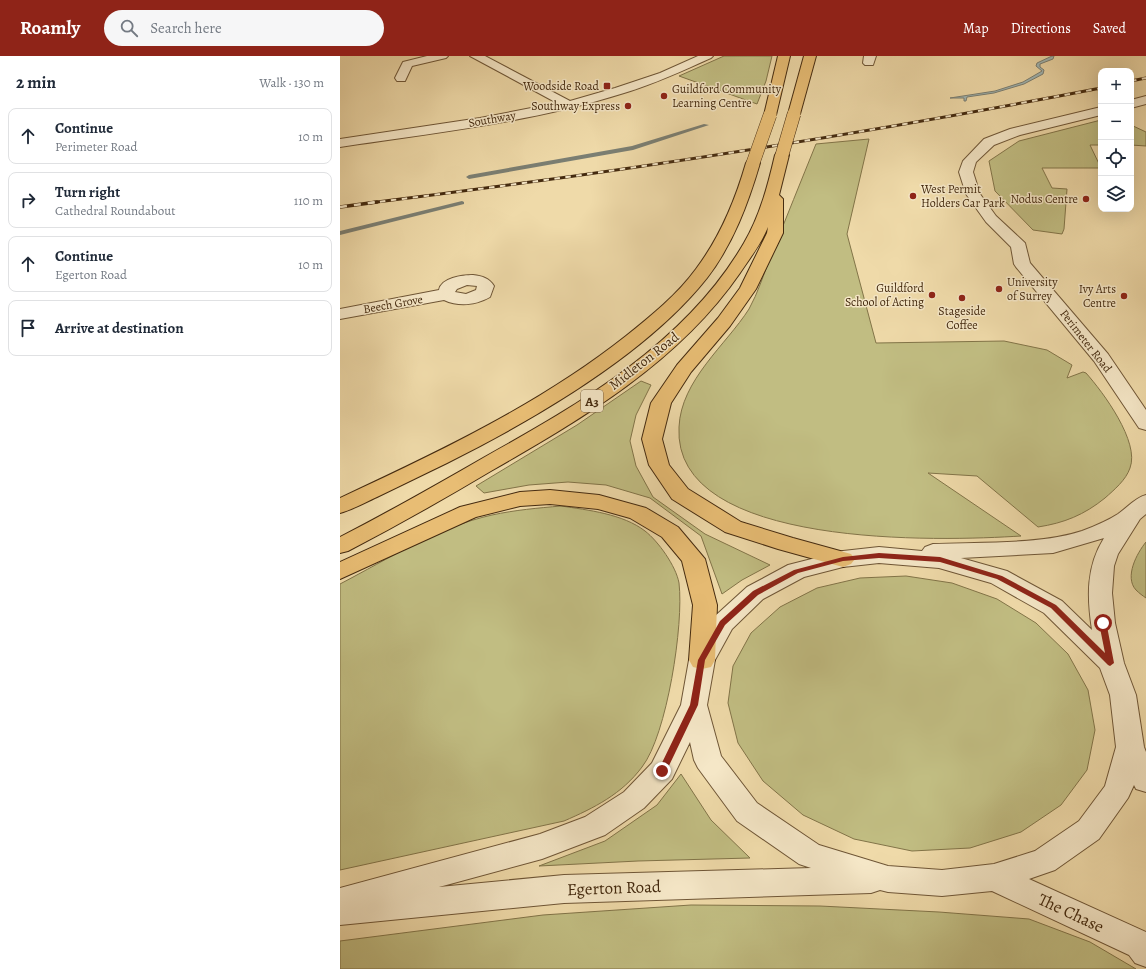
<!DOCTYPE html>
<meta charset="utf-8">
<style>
:root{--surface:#fff;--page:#f6f6f7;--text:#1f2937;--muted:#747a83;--line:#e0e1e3;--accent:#8f2418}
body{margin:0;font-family:Alegreya,serif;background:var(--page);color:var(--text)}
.controls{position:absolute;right:12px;top:12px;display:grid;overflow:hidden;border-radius:8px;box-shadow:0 4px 16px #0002}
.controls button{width:36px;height:36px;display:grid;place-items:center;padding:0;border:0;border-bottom:1px solid var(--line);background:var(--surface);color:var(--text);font:20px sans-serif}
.stop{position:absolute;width:12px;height:12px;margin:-9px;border:3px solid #8f2418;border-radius:50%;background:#fff}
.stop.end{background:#8f2418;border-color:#fff;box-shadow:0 1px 4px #0008}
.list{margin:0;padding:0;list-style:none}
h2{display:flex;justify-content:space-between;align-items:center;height:52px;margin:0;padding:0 16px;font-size:17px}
h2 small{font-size:13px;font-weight:400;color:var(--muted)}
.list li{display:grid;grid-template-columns:26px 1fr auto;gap:12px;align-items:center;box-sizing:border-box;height:56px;margin:0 8px 8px;padding:0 8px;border:1px solid var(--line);border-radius:8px}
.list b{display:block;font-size:15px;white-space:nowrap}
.list p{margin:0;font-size:13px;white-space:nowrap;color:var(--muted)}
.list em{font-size:13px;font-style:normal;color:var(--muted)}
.icon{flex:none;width:22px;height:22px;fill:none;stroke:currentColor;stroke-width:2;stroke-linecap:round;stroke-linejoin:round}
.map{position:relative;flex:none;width:806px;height:913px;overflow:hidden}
header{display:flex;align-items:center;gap:24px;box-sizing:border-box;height:56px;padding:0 20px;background:var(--accent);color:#fff}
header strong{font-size:19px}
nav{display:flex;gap:22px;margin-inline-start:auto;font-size:14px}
.search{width:280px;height:36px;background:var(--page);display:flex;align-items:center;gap:10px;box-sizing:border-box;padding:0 14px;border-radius:22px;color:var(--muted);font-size:15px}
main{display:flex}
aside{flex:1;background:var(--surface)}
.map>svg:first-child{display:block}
.green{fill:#c1bd82;stroke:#827448}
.water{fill:#a0b7b5;stroke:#7b7f73}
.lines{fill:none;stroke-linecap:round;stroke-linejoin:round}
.stream{fill:#7b7f73;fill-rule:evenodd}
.minor-casing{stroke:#6f5636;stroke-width:2}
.highway-casing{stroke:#442a0f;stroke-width:2}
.minor{fill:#f5e7c7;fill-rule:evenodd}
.highway{fill:#e8bd74;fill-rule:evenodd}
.rail-far1-casing{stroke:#442a0f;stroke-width:3}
.rail-casing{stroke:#442a0f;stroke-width:3.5}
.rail-far1{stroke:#f5e7c7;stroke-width:2;stroke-dasharray:5.5;stroke-linecap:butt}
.rail{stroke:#f5e7c7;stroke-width:2.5;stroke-dasharray:7;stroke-linecap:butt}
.highway-bridge-casing{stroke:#442a0f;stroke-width:14;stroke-linecap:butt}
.highway-bridge{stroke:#e8bd74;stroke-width:13}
.route{fill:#8f2418}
.poi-dot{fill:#8f2418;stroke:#f5e7c7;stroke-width:1.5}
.labels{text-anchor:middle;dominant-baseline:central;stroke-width:3;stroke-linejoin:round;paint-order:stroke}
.far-poi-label{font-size:12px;fill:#442a0f;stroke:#f5e7c7;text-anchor:end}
.far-street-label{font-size:12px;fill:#442a0f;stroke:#f5e7c7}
.shield{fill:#f5e7c7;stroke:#796346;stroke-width:1}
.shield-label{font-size:13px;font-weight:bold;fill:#442a0f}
.street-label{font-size:14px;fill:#442a0f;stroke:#f5e7c7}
.near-street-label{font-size:17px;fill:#442a0f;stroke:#f5e7c7}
</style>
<header>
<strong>Roamly</strong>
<div class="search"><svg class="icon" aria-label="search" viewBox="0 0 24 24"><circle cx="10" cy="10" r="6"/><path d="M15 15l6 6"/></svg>Search here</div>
<nav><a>Map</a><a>Directions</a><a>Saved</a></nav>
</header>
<main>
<aside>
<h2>2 min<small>Walk · 130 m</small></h2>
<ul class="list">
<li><svg class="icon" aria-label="ahead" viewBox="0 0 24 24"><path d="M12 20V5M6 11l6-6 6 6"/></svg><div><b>Continue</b><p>Perimeter Road</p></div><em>10 m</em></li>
<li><svg class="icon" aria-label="right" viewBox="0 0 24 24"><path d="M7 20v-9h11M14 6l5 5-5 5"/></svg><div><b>Turn right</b><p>Cathedral Roundabout</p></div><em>110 m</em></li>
<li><svg class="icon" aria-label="ahead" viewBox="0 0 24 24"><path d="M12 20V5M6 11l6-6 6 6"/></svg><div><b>Continue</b><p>Egerton Road</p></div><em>10 m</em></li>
<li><svg class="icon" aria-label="arrive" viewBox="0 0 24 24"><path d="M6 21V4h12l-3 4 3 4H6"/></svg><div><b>Arrive at destination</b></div></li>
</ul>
</aside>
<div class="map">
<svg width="806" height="913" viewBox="0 0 806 913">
<rect width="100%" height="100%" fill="#efdaa9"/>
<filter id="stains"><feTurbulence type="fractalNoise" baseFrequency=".005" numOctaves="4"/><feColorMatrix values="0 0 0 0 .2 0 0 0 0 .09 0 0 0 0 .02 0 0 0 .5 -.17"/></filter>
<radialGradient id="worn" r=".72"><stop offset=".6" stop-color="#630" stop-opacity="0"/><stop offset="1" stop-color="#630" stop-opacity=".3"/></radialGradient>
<g class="green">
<path d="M 384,0 L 432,0 L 426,25 L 417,48 L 339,20 Z"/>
<path d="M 761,64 L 761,89 L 750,89 L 761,112 L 702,112 L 712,132 L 727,133 L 724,173 L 722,178 L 693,174 L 655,135 L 649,105 L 679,85 Z"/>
<path d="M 791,69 L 806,76 L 806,90 L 791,89 Z"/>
<path d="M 529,83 L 507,178 L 536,287 L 664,285 L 707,294 L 732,309 L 727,322 L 743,316 L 746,317 C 763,336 800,386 790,412 C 786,424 774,434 765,442 C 744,459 724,467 698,471 L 637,420 L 588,417 L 681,480 C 603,485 332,494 339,371 C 341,324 386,289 409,253 C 418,237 424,217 431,200 C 446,162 461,125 476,88 Z"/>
<path d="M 301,325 L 311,329 L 296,359 L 290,385 L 296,410 L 313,441 L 365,478 L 430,509 L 402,524 L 382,538 L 361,480 L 310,442 L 266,429 L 228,426 L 189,429 L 144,437 L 136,430 L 237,369 Z"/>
<path d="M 221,450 C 248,454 283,458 305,475 C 318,485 336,510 339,527 C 344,568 327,679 302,711 C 282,738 254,752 224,765 L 0,814 L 0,528 C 48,503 98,471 152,459 C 175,454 198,452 221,450 Z"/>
<path d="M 806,486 L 806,542 C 803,540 799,537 796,534 C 784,521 797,497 806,486 Z"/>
<path d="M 566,520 L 612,527 L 657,543 L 696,567 L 728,598 L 748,634 L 755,674 L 747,714 L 721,749 L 681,776 L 630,792 L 572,795 L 514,783 L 463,759 L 423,725 L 398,687 L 388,647 L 393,610 L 411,577 L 440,551 L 477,532 L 520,522 Z"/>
<path d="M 341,718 L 371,764 L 410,802 L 298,805 L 199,810 L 265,785 L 317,749 Z"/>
<path d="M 351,849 L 480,850 L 599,856 L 689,863 L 750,886 L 796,913 L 0,913 L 0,885 L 203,859 Z"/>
</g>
<path class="water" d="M 712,0 L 714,0 L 713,3 L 700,8 L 700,11 L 704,14 L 703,18 L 684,28 L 654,37 L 627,41 L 626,45 L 624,45 L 624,42 L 610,42 L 655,35 L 683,26 L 702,15 L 696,10 L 697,7 Z"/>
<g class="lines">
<g class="stream">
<path d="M 364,68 L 369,69 L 293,94 L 129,123 L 126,121 L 129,119 L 292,90 Z"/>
<path d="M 122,145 L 124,146 L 124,148 L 0,179 L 0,175 Z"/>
</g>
<defs>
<g id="minor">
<path d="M 87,0 L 108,0 L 106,2 L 72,10 L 65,25 L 57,25 L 55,22 L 63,6 Z"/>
<path d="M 130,0 L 145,0 L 230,45 L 275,32 L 320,17 L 358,0 L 373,0 L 371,2 C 342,15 314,28 284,37 C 192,66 95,77 0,91 L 0,83 L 140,62 L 217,47 Z"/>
<path d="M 524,0 L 536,0 L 533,9 L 525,9 L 523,7 Z"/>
<path d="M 806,40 L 806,48 L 791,52 L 791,44 Z"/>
<path d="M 761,51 L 761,59 L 680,79 L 654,89 L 636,106 L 633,116 L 640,138 L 656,160 L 685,187 L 690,207 L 768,298 L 806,354 L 806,374 L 799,372 L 754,305 L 676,211 L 674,208 L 671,191 L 646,166 L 626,138 L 619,116 L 623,105 L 644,83 L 670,73 Z"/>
<path d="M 133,219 C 142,220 149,222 154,230 L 150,241 C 136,249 119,251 104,244 L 0,263 L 0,253 L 99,234 C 101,222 122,219 133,219 ZM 127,229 L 137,230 L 136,234 L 126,238 L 115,236 L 117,233 Z"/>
<path d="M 806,439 L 806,458 L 800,463 L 778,498 L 774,510 L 772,537 L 775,567 L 784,607 L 796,639 L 804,691 L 806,696 L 806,736 L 796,733 L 794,729 L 788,742 L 759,783 L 715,814 L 689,823 L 806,876 L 806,911 L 795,907 L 789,899 L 652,835 L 602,840 L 548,836 L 540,834 L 531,837 L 224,847 L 0,869 L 0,832 L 200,778 L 245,761 L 284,736 L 312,707 L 341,649 L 349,604 L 374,561 L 407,531 L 448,509 L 503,495 L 539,491 L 582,495 L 585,491 L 593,488 C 639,486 699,489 742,475 C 755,470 767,465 778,458 C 788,451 795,442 806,439 ZM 764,482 C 746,511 747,541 752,574 L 722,545 L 667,515 L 621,502 L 713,497 ZM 539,507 L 599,512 L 651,527 L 704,557 L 760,612 L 770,639 L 776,691 L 765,730 L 739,765 L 695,795 L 654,808 L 602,814 L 548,810 L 479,789 L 417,747 L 381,700 L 367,649 L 375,604 L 392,573 L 423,543 L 464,521 L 503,511 ZM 350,686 L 354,704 L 358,712 L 397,765 L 459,808 L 471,812 L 224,819 L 99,831 L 202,803 L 265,779 L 304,752 L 332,723 Z"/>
</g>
<g id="highway">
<path d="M 438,0 L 450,0 L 436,59 L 430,63 L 424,59 Z"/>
<path d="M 464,0 L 476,0 L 460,58 L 454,62 L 448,58 Z"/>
<path d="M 442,95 L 447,96 L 449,99 L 439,139 L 443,143 L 443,177 L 416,233 L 390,270 L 351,316 L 331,347 L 322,383 L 329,409 L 348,433 L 401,466 L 453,482 L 511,498 L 515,503 L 511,508 L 503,511 L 438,493 L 385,476 L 332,443 L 309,409 L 302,383 L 311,347 L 337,309 L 378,262 L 400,232 L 427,177 L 428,171 C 421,188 410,202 400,217 C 338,307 243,362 151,415 C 104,443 56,470 8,495 L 0,497 L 0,481 C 49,456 96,429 143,402 C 240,348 346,287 404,187 C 420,160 428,129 435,99 L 437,96 Z"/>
<path d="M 413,103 L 418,104 L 420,107 C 408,148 393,188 367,222 C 307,298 193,364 107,407 C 84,418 62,429 39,440 C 26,446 14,453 0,457 L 0,442 C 99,396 200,348 286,280 C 311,260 337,239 356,213 C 380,181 395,145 406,107 L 408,104 Z"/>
<path d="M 210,434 L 259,439 L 306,452 L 338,471 L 365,503 L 377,549 L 375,604 L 371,611 L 362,613 L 353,611 L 349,604 L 353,549 L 342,505 L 322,481 L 290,462 L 258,453 L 210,448 L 180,450 L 136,461 L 0,523 L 0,506 L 120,451 L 180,436 Z"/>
</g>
</defs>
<use href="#minor" class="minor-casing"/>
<use href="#highway" class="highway-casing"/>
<use href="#minor" class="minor"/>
<use href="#highway" class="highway"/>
<defs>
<g id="rail-far1">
<path d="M 791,25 L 806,22"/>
<path d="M 29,147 C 274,117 518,79 761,32"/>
</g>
<path id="rail" d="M 0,151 L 37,146"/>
</defs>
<use href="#rail-far1" class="rail-far1-casing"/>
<use href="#rail" class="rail-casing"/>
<use href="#rail-far1" class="rail-far1"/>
<use href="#rail" class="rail"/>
<defs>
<g id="highway-bridge">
<path d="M 442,99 L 454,58"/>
<path d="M 413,107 L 430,59"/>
</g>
</defs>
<use href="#highway-bridge" class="highway-bridge-casing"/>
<use href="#highway-bridge" class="highway-bridge"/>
</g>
<path class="route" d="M 539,497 L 600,501 L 662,520 L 716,549 L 765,597 L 759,567 L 763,564 L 766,565 L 774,607 L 770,610 L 768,609 L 711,552 L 657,523 L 600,506 L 539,502 L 503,505 L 458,517 L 418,539 L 385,569 L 365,604 L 358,649 L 325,718 L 319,718 L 318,715 L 350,649 L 358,604 L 380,565 L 413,535 L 454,514 L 503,501 Z"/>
<g class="poi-dot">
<rect x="263" y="26" width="8" height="8" rx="2"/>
<circle cx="324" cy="40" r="4"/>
<circle cx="288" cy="50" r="4"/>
<circle cx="573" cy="140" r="4"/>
<circle cx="746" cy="143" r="4"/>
<circle cx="659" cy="233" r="4"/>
<circle cx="592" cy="239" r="4"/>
<circle cx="784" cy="240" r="4"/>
<circle cx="622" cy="242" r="4"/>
</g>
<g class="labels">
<g class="far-poi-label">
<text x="259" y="30">Woodside Road</text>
<text x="332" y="33" text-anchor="start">Guildford Community<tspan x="332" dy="14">Learning Centre</tspan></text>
<text x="280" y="50">Southway Express</text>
<text x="581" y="133" text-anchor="start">West Permit<tspan x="581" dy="14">Holders Car Park</tspan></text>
<text x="738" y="143">Nodus Centre</text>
<text x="667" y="226" text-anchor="start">University<tspan x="667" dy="14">of Surrey</tspan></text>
<text x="584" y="232">Guildford<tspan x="584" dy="14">School of Acting</tspan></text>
<text x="776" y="233">Ivy Arts<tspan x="776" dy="14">Centre</tspan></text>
<text x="622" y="255" text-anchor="middle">Stageside<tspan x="622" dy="14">Coffee</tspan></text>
</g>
<g class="far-street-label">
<text transform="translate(152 63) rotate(-10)">Southway</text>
<text transform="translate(53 248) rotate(-10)">Beech Grove</text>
<text transform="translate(746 285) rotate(52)">Perimeter Road</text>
</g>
<rect class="shield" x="241" y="334" width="22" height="22" rx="3"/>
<g class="shield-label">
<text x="252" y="345">A3</text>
</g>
<g class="street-label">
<text transform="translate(304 305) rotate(-38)">Midleton Road</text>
</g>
<g class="near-street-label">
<text transform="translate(274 832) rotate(-2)">Egerton Road</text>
<text transform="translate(731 857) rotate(25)">The Chase</text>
</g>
</g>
<rect width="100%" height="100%" filter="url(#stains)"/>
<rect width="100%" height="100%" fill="url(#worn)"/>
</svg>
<div class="controls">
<button>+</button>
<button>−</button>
<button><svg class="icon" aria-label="locate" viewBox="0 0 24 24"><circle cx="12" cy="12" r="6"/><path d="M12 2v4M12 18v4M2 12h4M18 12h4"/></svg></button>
<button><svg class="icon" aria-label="layers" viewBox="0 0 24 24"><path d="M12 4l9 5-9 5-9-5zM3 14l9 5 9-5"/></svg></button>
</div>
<div class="stop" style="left:763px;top:567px"></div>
<div class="stop end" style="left:322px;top:715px"></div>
</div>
</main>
